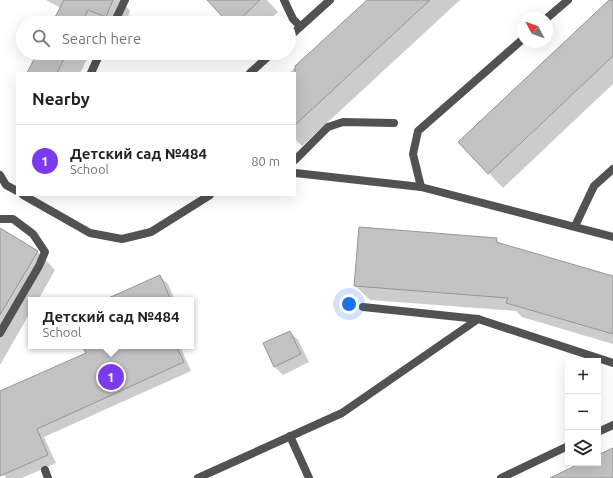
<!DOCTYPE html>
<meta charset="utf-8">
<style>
:root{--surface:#fff;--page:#f6f6f6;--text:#222;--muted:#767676;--line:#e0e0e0;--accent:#7c3aed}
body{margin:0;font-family:Ubuntu,sans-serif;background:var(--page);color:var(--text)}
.controls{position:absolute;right:12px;bottom:12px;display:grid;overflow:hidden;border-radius:0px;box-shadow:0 4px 16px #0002}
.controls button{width:36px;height:36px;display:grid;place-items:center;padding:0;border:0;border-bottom:1px solid var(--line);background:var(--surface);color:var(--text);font:20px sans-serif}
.compass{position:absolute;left:517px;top:12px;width:36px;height:36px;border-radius:50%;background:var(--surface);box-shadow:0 4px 16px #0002;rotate:311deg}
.you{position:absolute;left:349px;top:304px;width:14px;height:14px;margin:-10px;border:3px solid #fff;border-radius:50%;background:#1a73e8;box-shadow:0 0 0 6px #1a73e833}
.badge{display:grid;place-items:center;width:26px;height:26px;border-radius:50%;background:var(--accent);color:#fff;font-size:13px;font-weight:700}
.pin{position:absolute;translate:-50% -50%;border:2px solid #fff;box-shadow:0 1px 4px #0006}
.popup{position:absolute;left:28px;top:297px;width:166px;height:52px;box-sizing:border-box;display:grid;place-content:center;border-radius:0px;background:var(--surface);filter:drop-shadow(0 1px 3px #0005);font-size:13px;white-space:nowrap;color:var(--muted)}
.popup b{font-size:15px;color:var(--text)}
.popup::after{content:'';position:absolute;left:50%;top:100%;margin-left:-8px;border:8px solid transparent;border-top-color:var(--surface)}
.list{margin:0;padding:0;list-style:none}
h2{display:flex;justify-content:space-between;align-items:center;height:52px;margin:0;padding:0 16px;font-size:17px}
h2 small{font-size:13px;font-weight:400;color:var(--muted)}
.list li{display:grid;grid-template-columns:26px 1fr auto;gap:12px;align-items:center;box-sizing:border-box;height:72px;padding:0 16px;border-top:1px solid var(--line)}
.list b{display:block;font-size:15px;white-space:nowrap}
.list p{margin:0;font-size:13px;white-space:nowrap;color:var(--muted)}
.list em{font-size:13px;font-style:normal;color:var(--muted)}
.icon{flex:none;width:22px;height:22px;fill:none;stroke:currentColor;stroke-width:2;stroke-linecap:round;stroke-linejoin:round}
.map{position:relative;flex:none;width:613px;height:478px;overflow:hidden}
.search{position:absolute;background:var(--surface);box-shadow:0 4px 16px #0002;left:16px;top:16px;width:280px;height:44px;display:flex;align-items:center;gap:10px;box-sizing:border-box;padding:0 14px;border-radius:22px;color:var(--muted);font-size:15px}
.panel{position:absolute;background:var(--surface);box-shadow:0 4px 16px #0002;left:16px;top:72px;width:280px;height:124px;border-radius:0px}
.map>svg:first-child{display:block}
.shadow{fill:#0003}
.building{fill:#c2c2c2;stroke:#969696}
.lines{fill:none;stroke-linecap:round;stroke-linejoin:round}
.service{stroke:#525252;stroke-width:8}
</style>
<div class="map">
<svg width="613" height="478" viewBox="0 0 613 478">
<rect width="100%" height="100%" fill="#fff"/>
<g class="shadow">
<path d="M 46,0 L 121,0 L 130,11 L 126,23 L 54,23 L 61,8 Z"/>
<path d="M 208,0 L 267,0 L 278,12 L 266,23 L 230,23 Z"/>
<path d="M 368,0 L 460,0 L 302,146 L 295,139 L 295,73 L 289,73 Z"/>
<path d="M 610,0 L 613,0 L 613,84 L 503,188 L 460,142 Z"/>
<path d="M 39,53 L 90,53 L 80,73 L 31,73 Z"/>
<path d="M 0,234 L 36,250 L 55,270 L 38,300 L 31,300 L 31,311 L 0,365 Z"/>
<path d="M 496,239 L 502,245 L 613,277 L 613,344 L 522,317 L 516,311 L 370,300 L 355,286 Z"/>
<path d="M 160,276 L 168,284 L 175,300 L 107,300 Z"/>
<path d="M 290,332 L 298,340 L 309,362 L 283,375 L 275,367 L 265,344 Z"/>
<path d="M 84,346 L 180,346 L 191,371 L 44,437 L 56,463 L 22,478 L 6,478 L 0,468 L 0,392 L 87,353 Z"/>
</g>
<g class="building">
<path d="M 64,0 L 113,0 L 106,17 L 88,10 L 82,23 L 52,23 Z"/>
<path d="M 207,0 L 260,0 L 236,23 L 228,23 Z"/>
<path d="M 367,0 L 430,0 L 295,125 L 295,66 Z"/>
<path d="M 609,0 L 613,0 L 613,56 L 488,174 L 458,142 Z"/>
<path d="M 37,53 L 67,53 L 57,73 L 27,73 Z"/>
<path d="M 359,227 L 497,238 L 496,242 L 613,276 L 613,334 L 506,303 L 508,298 L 354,286 Z"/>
<path d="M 0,228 L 38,251 L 0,315 Z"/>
<path d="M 160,275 L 171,300 L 104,300 Z"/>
<path d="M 290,331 L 301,354 L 274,367 L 263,343 Z"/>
<path d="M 82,346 L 176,346 L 184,362 L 37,429 L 48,455 L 0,476 L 0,391 L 86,353 Z"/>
<path d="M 613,448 L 613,478 L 550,478 L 581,463 L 598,463 L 598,455 Z"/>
</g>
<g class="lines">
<g class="service">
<path d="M 284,0 L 293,19 L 300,26"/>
<path d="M 547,18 L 568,0"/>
<path d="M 114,23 L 125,0"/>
<path d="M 289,37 L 330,0"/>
<path d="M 91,73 L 100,53"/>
<path d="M 250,73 L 272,53"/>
<path d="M 295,160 L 328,127 L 343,122 L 394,123"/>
<path d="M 295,173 L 421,187 L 613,237"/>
<path d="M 0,175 L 6,185 L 17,191"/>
<path d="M 421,187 L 413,154 L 418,131 L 523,39"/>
<path d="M 23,195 L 90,233 L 122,239 L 151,232 L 210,195"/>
<path d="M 0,219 L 13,219 L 33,234 L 45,252 L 39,266 L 0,333"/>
<path d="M 575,226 L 594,186 L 613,169"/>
<path d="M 363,307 L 478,319 L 613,363"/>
<path d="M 598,432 L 613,425"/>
<path d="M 290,436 L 309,478"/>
<path d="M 45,470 L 48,478"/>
<path d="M 198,478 L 342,413 L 478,319"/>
<path d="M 501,478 L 568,446"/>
</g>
</g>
</svg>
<div class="controls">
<button>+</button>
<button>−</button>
<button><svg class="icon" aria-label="layers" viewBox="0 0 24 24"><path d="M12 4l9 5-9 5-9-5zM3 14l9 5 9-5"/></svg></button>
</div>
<svg class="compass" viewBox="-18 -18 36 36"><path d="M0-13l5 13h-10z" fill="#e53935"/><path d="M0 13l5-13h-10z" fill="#767676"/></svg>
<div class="you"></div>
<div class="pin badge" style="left:111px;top:377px">1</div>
<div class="popup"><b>Детский сад №484</b>School</div>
<div class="search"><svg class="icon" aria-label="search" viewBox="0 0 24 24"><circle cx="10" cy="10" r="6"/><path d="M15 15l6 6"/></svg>Search here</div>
<section class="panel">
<h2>Nearby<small></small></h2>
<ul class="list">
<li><span class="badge">1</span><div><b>Детский сад №484</b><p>School</p></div><em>80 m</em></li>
</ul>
</section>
</div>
